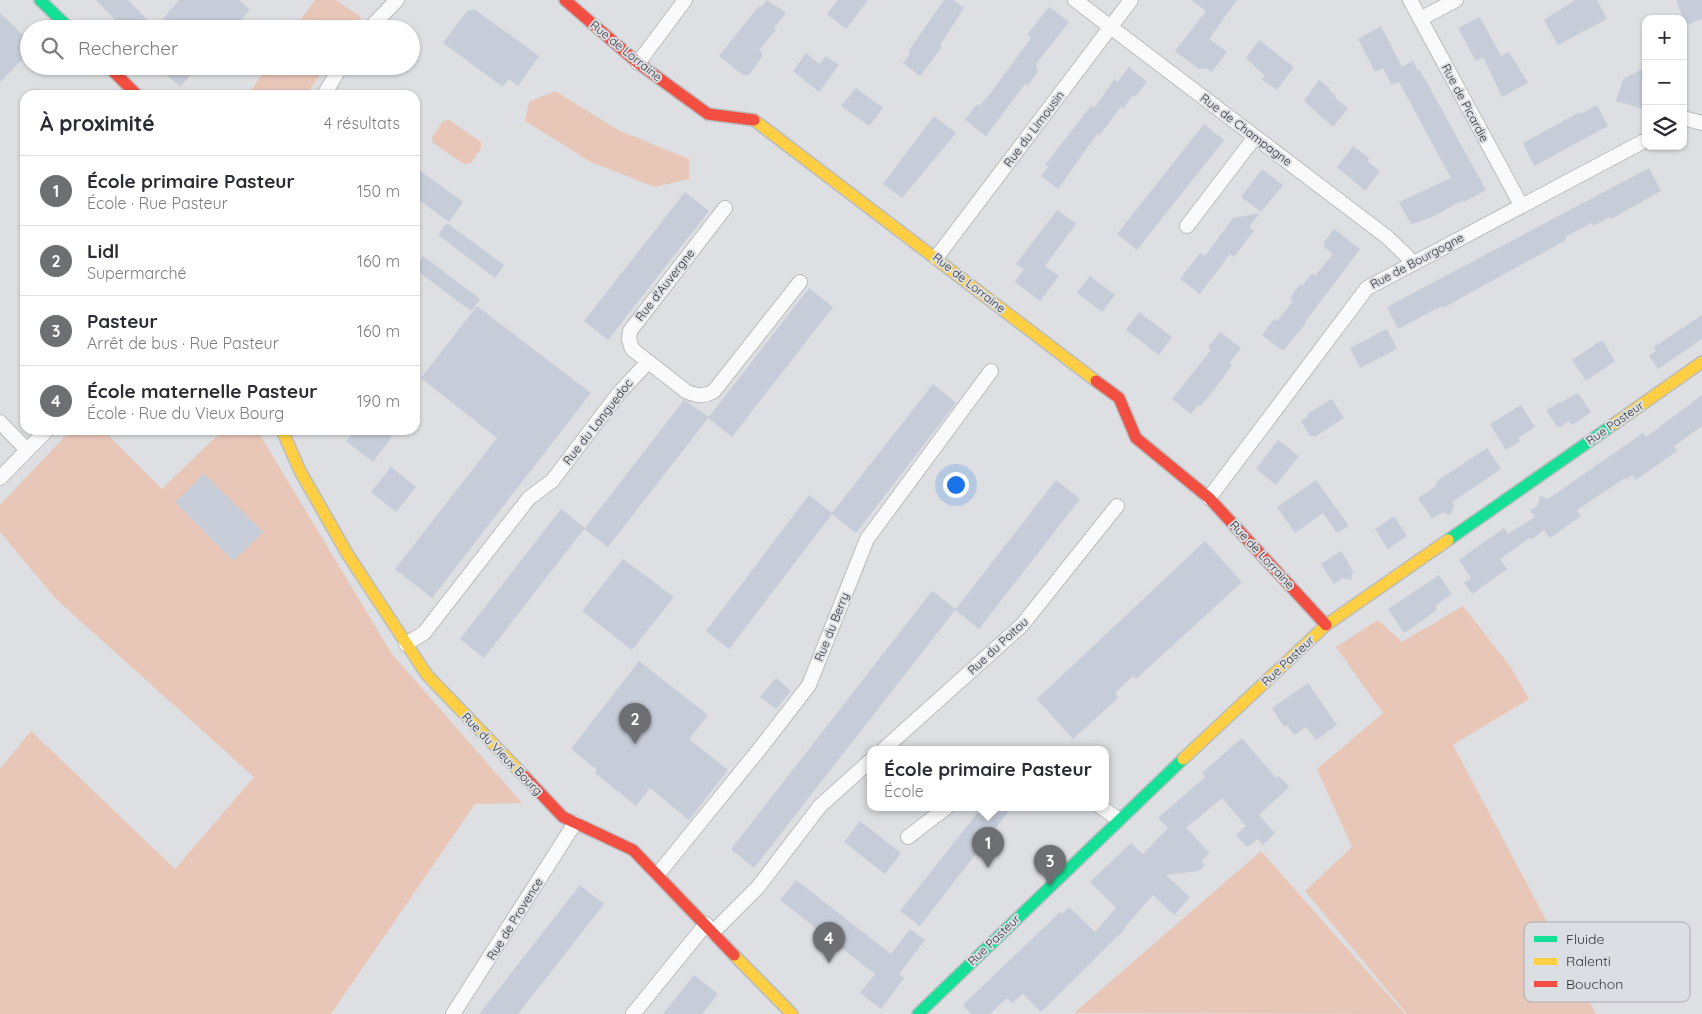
<!DOCTYPE html>
<html lang="fr">
<head>
<meta charset="utf-8">
<style>
  body { margin:0; font-family:Quicksand,sans-serif; background:#f7f7f7; color:#2b2b33 }
  .controls { position:absolute; right:15px; top:15px; display:grid; overflow:hidden; border-radius:10px; box-shadow:0 1px 4px #0004 }
  .controls button { width:45px; height:45px; display:grid; place-items:center; padding:0; border:0; border-bottom:1px solid #e1e1e2; background:#fff; color:#2b2b33; font:25px sans-serif }
  .you { position:absolute; left:955px; top:484px; width:18px; height:18px; margin:-12px; border:4px solid #fff; border-radius:50%; background:#1a73e8; box-shadow:0 0 0 8px #1a73e833 }
  .badge { display:grid; place-items:center; width:32px; height:32px; border-radius:50%; background:#6e6f72; color:#fff; font-size:16px; font-weight:700 }
  .pin { position:absolute; translate:-50% -41px; filter:drop-shadow(0 1px 2px #0008) }
  .pin::after { content:''; position:absolute; top:26px; width:18px; height:15px; background:inherit; clip-path:polygon(0 0,100% 0,50% 100%) }
  .popup { position:absolute; left:867px; top:746px; width:242px; height:65px; box-sizing:border-box; display:grid; place-content:center; border-radius:10px; background:#fff; filter:drop-shadow(0 1px 4px #0005); font-size:16px; white-space:nowrap; color:#7c7c81 }
  .popup b { font-size:19px; color:#2b2b33 }
  .popup::after { content:''; position:absolute; left:50%; top:100%; margin-left:-10px; border:10px solid transparent; border-top-color:#fff }
  .list { margin:0; padding:0; list-style:none }
  h2 { display:flex; justify-content:space-between; align-items:center; height:65px; margin:0; padding:0 20px; font-size:21px }
  h2 small { font-size:16px; font-weight:400; color:#7c7c81 }
  .list li { display:grid; grid-template-columns:32px 1fr auto; gap:15px; align-items:center; box-sizing:border-box; height:70px; padding:0 20px; border-top:1px solid #e1e1e2 }
  .list b { display:block; font-size:19px; white-space:nowrap }
  .list p { margin:0; font-size:16px; white-space:nowrap; color:#7c7c81 }
  .list em { font-size:16px; font-style:normal; color:#7c7c81 }
  .icon { flex:none; width:28px; height:28px; fill:none; stroke:currentColor; stroke-width:2; stroke-linecap:round; stroke-linejoin:round }
  .map { position:relative; flex:none; width:1702px; height:1014px; overflow:hidden }
  .search { position:absolute; background:#fff; box-shadow:0 1px 4px #0004; left:20px; top:20px; width:400px; height:55px; display:flex; align-items:center; gap:12px; box-sizing:border-box; padding:0 18px; border-radius:28px; color:#7c7c81; font-size:19px }
  .panel { position:absolute; background:#fff; box-shadow:0 1px 4px #0004; left:20px; top:90px; width:400px; height:345px; border-radius:15px }
  .map>svg:first-child { display:block }
  .green { fill:#e8c7b8 }
  .building { fill:#c6ccd8 }
  .lines { fill:none; stroke-linecap:round; stroke-linejoin:round }
  .street-casing { stroke:#babcbe; stroke-width:16 }
  .fast-casing { stroke:#babcbe; stroke-width:14 }
  .slow-casing { stroke:#babcbe; stroke-width:14 }
  .jam-casing { stroke:#babcbe; stroke-width:14 }
  .street { stroke:#fafafb; stroke-width:14 }
  .fast { stroke:#16e098; stroke-width:11 }
  .slow { stroke:#ffcf43; stroke-width:11 }
  .jam { stroke:#f24e42; stroke-width:11 }
  .labels { text-anchor:middle; stroke-width:4; stroke-linejoin:round; paint-order:stroke }
  .street-label { font-size:12px; fill:#323335; stroke:#dbdfe4 }
  .key { fill:#dbdfe4; stroke:#a8abb0; stroke-width:1 }
  .key-label { font-size:14px; fill:#323335 }
</style>
</head>
<body>
<div class="map">
<svg width="1702" height="1014" viewBox="0 0 1702 1014">
  <rect width="100%" height="100%" fill="#dddfe2"/>
  <path class="green" d="M315,0H336L361,17L353,29H294Z
    M268,66H326L306,95H248Z
    M555,91L618,130L689,159V179L655,187L591,162L525,121L529,102Z
    M449,120L481,142V148L471,163L464,164L433,143L432,137L443,121Z
    M71,430H103L162,489L223,430H257L392,654L522,803L475,804L331,1014H0V769L31,731L175,869L254,777L56,599L0,532V505Z
    M1463,606L1510,666L1529,699L1453,745L1596,1014H1407L1305,891L1352,847L1317,769L1383,713L1336,647L1378,620L1402,642Z
    M1261,851L1405,1014L1074,1013Z"/>
  <path class="building" d="M96,0H128L155,28L179,0H239L250,10L233,29H124Z
    M767,0L786,13L774,28L776,30L759,50L762,52V57L749,75H743L719,56L759,6L761,7Z
    M838,0H868L846,29L827,14Z
    M944,0H953L964,8L940,45L942,47L920,76L903,63L910,54L908,52Z
    M1191,0H1237L1209,39L1227,52L1212,72L1206,68L1199,69L1175,51L1206,11Z
    M1575,0H1597L1607,19L1558,45L1544,20Z
    M1676,0H1702V19L1684,26L1683,19Z
    M1049,7L1069,22L1036,64L1038,72L1027,86L1025,84L986,136L965,120L977,104L979,106L990,94L1031,38L1027,35Z
    M474,9L539,56L518,86L509,79L503,87L443,43L467,11Z
    M0,13L29,41V53L0,82Z
    M1480,17L1501,56L1509,52L1528,83L1502,97L1483,57L1476,61L1458,28Z
    M1381,26L1402,67L1413,61L1418,71L1420,70L1486,190L1464,202L1463,200L1430,218L1411,224L1399,202L1451,178L1399,82L1392,85L1383,68L1375,72L1358,39Z
    M1259,40L1294,67L1277,90L1262,80L1265,76L1246,58Z
    M806,53L818,63H821L826,56L839,65L819,92L793,71Z
    M157,66H199L180,87Z
    M1129,67L1147,82L1135,97L1133,95L1123,109L1121,107L1099,136L1097,134L1058,189L1041,176L1048,167L1045,165L1091,106L1094,108L1114,80L1117,82Z
    M1646,67V110L1616,101L1623,79Z
    M1319,80L1330,88L1329,90L1336,96L1335,98L1348,108L1333,127L1304,101Z
    M856,88L883,108L869,126L841,106Z
    M1597,105L1608,126L1534,166L1523,143L1580,112L1581,114Z
    M934,116L956,133L902,198L883,184Z
    M1204,124L1224,140L1137,250L1117,234Z
    M1353,146L1369,158L1367,161L1380,171L1365,191L1337,167Z
    M415,167L463,202L449,222L415,197Z
    M1649,168L1661,191L1611,219L1610,217L1593,226L1591,223L1565,237L1566,240L1443,308L1442,306L1398,329L1387,307Z
    M1262,169L1283,185L1261,212L1241,197Z
    M685,192L709,211L608,340L584,321Z
    M1057,210L1076,224L1045,266L1059,276L1040,301L1015,282L1024,269L1016,264Z
    M1260,213L1249,227L1254,231L1234,257L1230,254L1200,294L1180,279L1200,253L1205,256L1233,218Z
    M447,223L504,265L495,278L438,235Z
    M1334,229L1360,249L1305,322L1306,323L1283,351L1262,335L1274,319L1277,321L1293,301L1290,298L1300,284L1302,286L1312,273L1315,276L1333,254L1325,248L1324,242Z
    M423,256L480,299L471,311L415,269Z
    M1090,276L1115,295L1102,312L1077,293Z
    M809,288L833,307L732,437L708,418Z
    M477,306L591,393L432,598L395,569L497,438L421,378Z
    M1139,312L1172,337L1159,355L1126,330Z
    M1702,315V339L1658,369L1649,356L1656,351L1654,347Z
    M1387,329L1397,349L1360,368L1350,348Z
    M1220,332L1241,348L1229,363L1232,365L1220,382L1200,407L1198,405L1191,414L1172,399L1211,350L1208,347Z
    M1602,340L1615,361L1586,381L1572,360Z
    M933,384L956,403L856,533L832,514L729,649L706,631L809,495L832,513Z
    M1578,393L1591,412L1572,425L1569,421L1558,428L1546,410Z
    M1702,395V426L1674,446L1677,451L1636,480L1632,475L1626,480L1625,478L1577,510L1581,516L1550,538L1544,530L1531,540L1529,538L1500,559L1507,569L1472,594L1464,583L1471,578L1459,560L1504,528L1508,534L1535,517L1530,511L1538,505L1540,496L1548,499L1643,433L1646,437Z
    M1332,399L1344,418L1316,436H1310L1301,421L1308,416L1307,414Z
    M684,400L709,417L608,547L584,529L484,658L460,639L561,509L585,528Z
    M1521,405L1535,427L1518,438L1520,441L1506,450L1490,424Z
    M355,430H383L392,437L373,462L346,441Z
    M1278,440L1299,456L1276,485L1256,469Z
    M1487,448L1501,469L1452,502L1454,506L1450,515L1443,512L1432,519L1418,498L1436,486L1437,481Z
    M391,467L416,487L396,512L371,492Z
    M204,474L263,532L233,561L175,502Z
    M1056,480L1080,499L979,629L955,610Z
    M1316,480L1349,526L1337,533L1323,513L1295,533L1277,507Z
    M1394,516L1407,536L1388,549L1375,529Z
    M1205,541L1242,582L1136,679L1133,676L1115,693L1118,698L1073,739L1037,699Z
    M1341,551L1353,571L1351,580L1343,578L1334,584L1321,564Z
    M623,559L674,597L632,650L582,611Z
    M1439,575L1452,594L1435,606L1437,609L1426,618L1404,633L1388,609Z
    M932,591L956,609L754,868L731,849Z
    M639,661L708,715L689,739L728,770L689,820L650,788L636,806L595,773L597,770L571,749Z
    M776,678L791,691L776,709L760,697Z
    M1308,683L1337,725L1316,740L1306,727L1294,735L1287,725L1284,727L1272,708Z
    M1242,738L1276,778L1279,776L1289,787L1259,815L1275,833L1263,845L1258,839L1247,847L1236,835L1246,826L1222,798L1186,828L1210,853L1201,861L1205,865L1199,871L1166,875L1190,897L1174,915L1153,895L1125,927L1126,928L1041,1012L1023,994L1012,1003L1007,998L990,1014H971L963,1005L1060,912L1062,914L1069,907L1095,932L1116,908L1090,882L1131,843L1143,854L1168,828L1158,818L1205,777L1202,773Z
    M982,807H1012L920,926L900,911Z
    M860,821L901,853L885,874L844,842Z
    M796,880L891,954L910,929L925,940L899,974L904,978L881,1009L860,993L875,974L780,900Z
    M580,885L604,904L518,1014H479Z
    M694,975L718,994L702,1014H663Z"/>
  <g class="lines">
    <g class="street-casing">
      <path id="street" d="M1075,0L1387,237L1414,263
        M1410,0L1521,205
        M1420,19L1456,0
        M369,29L397,0
        M638,63L685,0
        M324,95L341,66
        M1683,120L1687,119L1702,123
        M725,208L630,331L629,339L632,349L687,392C698,396 704,397 714,391L800,282
        M1187,226L1255,137
        M936,258L1131,0
        M0,422L27,450
        M0,478L47,430
        M1209,498L1367,288L1646,140
        M406,644L424,633L529,498L552,481L619,393L647,363
        M884,749L1022,625L1117,506
        M1101,807L1118,819
        M908,837L947,807
        M658,874L762,746L809,685L867,539L991,371
        M713,932L758,887L820,806L870,761
        M453,1014L575,823
        M633,1014L706,924"/>
    </g>
    <g class="fast-casing">
      <path id="fast" d="M40,0L70,29
        M1448,540L1614,424
        M918,1014L1183,759"/>
    </g>
    <g class="slow-casing">
      <path id="slow" d="M754,120L1096,381
        M1614,424L1702,362
        M282,430L300,471L348,555L427,675L524,776
        M1183,759L1326,625L1448,540
        M734,955L792,1014"/>
    </g>
    <g class="jam-casing">
      <path id="jam" d="M565,0L638,63L708,114L754,120
        M108,66L137,95
        M1096,381L1119,398L1136,438L1209,498L1326,625
        M524,776L563,817L633,850L734,955"/>
    </g>
    <use href="#street" class="street"/>
    <use href="#fast" class="fast"/>
    <use href="#slow" class="slow"/>
    <use href="#jam" class="jam"/>
  </g>
  <g class="labels">
    <g class="street-label">
      <text transform="translate(626 51) rotate(39)" y="4">Rue de Lorraine</text>
      <text transform="translate(1465 103) rotate(62)" y="4">Rue de Picardie</text>
      <text transform="translate(1034 129) rotate(-53)" y="4">Rue du Limousin</text>
      <text transform="translate(1246 130) rotate(37)" y="4">Rue de Champagne</text>
      <text transform="translate(1417 261) rotate(-28)" y="4">Rue de Bourgogne</text>
      <text transform="translate(969 283) rotate(38)" y="4">Rue de Lorraine</text>
      <text transform="translate(665 285) rotate(-52)" y="4">Rue d'Auvergne</text>
      <text transform="translate(598 422) rotate(-52)" y="4">Rue du Languedoc</text>
      <text transform="translate(1615 423) rotate(-35)" y="4">Rue Pasteur</text>
      <text transform="translate(1262 555) rotate(47)" y="4">Rue de Lorraine</text>
      <text transform="translate(832 627) rotate(-68)" y="4">Rue du Berry</text>
      <text transform="translate(998 646) rotate(-43)" y="4">Rue du Poitou</text>
      <text transform="translate(1288 661) rotate(-43)" y="4">Rue Pasteur</text>
      <text transform="translate(502 754) rotate(46)" y="4">Rue du Vieux Bourg</text>
      <text transform="translate(515 919) rotate(-58)" y="4">Rue de Provence</text>
      <text transform="translate(994 940) rotate(-44)" y="4">Rue Pasteur</text>
    </g>
  </g>
  <rect x="1524" y="922" width="166" height="80" rx="8" class="key"/>
  <rect x="1534" y="936" width="23" height="6" fill="#16e098"/>
  <rect x="1534" y="958" width="23" height="7" fill="#ffcf43"/>
  <rect x="1534" y="981" width="23" height="6" fill="#f24e42"/>
  <g class="key-label">
    <text x="1566" y="944">Fluide</text>
    <text x="1566" y="966">Ralenti</text>
    <text x="1566" y="989">Bouchon</text>
  </g>
</svg>
<div class="controls">
<button>+</button>
<button>−</button>
<button><svg class="icon" aria-label="layers" viewBox="0 0 24 24"><path d="M12 4l9 5-9 5-9-5zM3 14l9 5 9-5"/></svg></button>
</div>
<div class="you"></div>
<div class="pin badge" style="left:988px;top:868px">1</div>
<div class="popup"><b>École primaire Pasteur</b>École</div>
<div class="pin badge" style="left:635px;top:744px">2</div>
<div class="pin badge" style="left:1050px;top:886px">3</div>
<div class="pin badge" style="left:829px;top:963px">4</div>
<div class="search"><svg class="icon" aria-label="search" viewBox="0 0 24 24"><circle cx="10" cy="10" r="6"/><path d="M15 15l6 6"/></svg>Rechercher</div>
<section class="panel">
<h2>À proximité<small>4 résultats</small></h2>
<ul class="list">
<li><span class="badge">1</span><div><b>École primaire Pasteur</b><p>École · Rue Pasteur</p></div><em>150 m</em></li>
<li><span class="badge">2</span><div><b>Lidl</b><p>Supermarché</p></div><em>160 m</em></li>
<li><span class="badge">3</span><div><b>Pasteur</b><p>Arrêt de bus · Rue Pasteur</p></div><em>160 m</em></li>
<li><span class="badge">4</span><div><b>École maternelle Pasteur</b><p>École · Rue du Vieux Bourg</p></div><em>190 m</em></li>
</ul>
</section>
</div>
</body>
</html>
